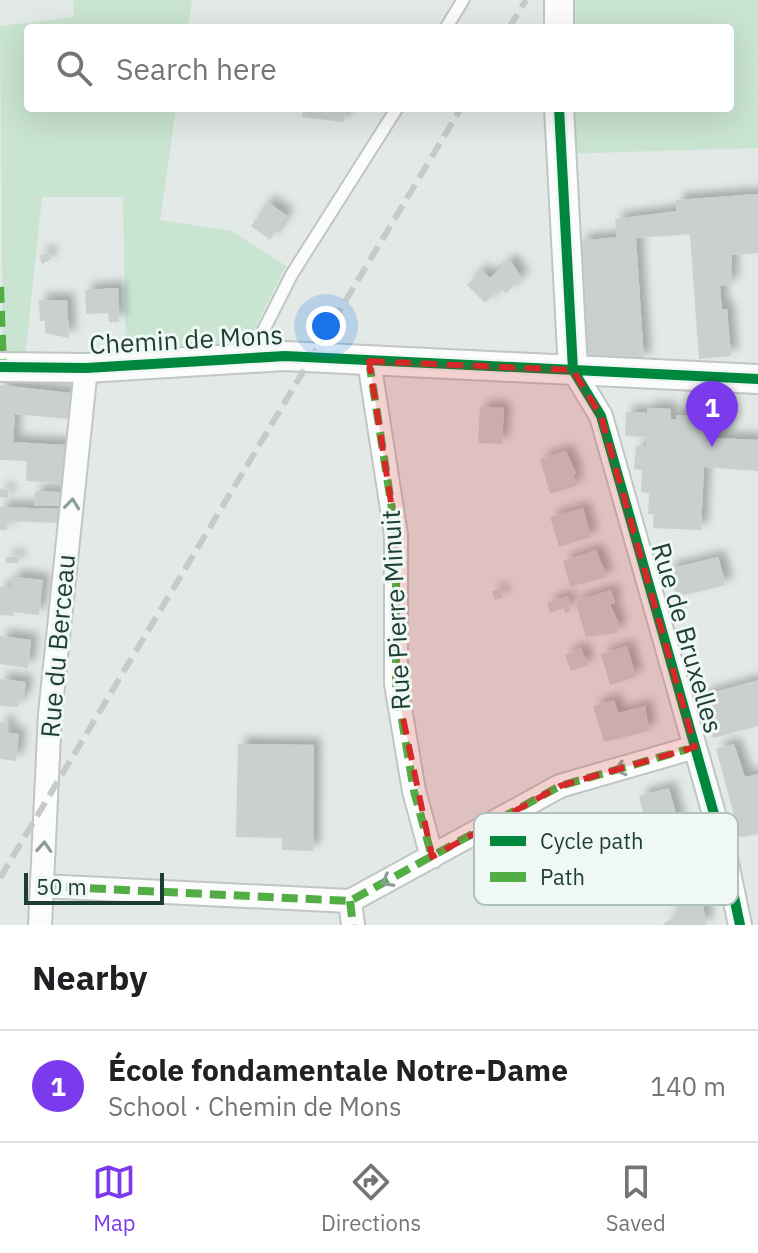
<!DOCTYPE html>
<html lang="en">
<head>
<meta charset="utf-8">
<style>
  body { margin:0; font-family:"IBM Plex Sans",sans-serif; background:#f2f2f2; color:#202124 }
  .scale { position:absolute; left:24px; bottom:20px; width:140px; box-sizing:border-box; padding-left:8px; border:4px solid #1e3e34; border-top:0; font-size:22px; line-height:28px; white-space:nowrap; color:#1e3e34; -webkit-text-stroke:6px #eff8f4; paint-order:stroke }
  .you { position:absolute; left:326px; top:326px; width:28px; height:28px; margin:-20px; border:6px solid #fff; border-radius:50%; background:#1a73e8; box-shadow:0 0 0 12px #1a73e833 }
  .badge { display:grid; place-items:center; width:52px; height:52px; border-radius:50%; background:#7c3aed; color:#fff; font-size:26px; font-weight:700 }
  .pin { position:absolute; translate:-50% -66px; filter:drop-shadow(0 2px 4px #0008) }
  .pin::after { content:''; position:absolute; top:42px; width:28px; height:24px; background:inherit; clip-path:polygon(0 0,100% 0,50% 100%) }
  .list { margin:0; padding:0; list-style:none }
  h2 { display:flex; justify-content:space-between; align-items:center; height:104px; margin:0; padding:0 32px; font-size:34px }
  h2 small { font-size:26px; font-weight:400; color:#757577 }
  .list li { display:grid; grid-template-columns:52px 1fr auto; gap:24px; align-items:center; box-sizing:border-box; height:112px; padding:0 32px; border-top:2px solid #e0e0e0 }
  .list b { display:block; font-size:30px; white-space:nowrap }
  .list p { margin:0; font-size:26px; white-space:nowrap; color:#757577 }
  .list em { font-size:26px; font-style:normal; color:#757577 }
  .icon { flex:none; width:44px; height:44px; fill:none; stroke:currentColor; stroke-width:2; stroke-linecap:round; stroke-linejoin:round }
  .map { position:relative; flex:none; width:758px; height:925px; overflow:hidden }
  .search { position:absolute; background:#fff; box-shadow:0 8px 32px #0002; left:24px; right:24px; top:24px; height:88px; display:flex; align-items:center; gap:20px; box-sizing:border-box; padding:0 28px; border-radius:8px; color:#757577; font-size:30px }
  .sheet { height:216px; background:#fff }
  nav { display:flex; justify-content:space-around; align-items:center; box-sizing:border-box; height:112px; border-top:2px solid #e0e0e0; background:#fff; font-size:22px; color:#757577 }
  nav a { display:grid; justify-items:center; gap:4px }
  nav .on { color:#7c3aed }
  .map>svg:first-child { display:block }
  .green { fill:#c9e4d1 }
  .building { fill:#c9d0cd; filter:url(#shadow) }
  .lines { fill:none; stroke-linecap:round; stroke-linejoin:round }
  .service-casing { stroke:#bfc6c3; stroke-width:15 }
  .minor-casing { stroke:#bfc6c3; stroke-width:26 }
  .tertiary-casing { stroke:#bfc6c3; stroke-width:32 }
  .service { stroke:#fbfcfb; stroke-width:11 }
  .minor { stroke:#fbfcfb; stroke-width:22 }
  .tertiary { stroke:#fbfcfb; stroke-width:28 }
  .rail { stroke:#c6cac9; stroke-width:6; stroke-dasharray:16 8; stroke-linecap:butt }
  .quiet { stroke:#52ad45; stroke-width:8; stroke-dasharray:16 8; stroke-linecap:butt }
  .cycleway-casing { stroke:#eff8f4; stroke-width:15 }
  .cycleway { stroke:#00873e; stroke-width:10 }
  .oneway { stroke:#8c9d98 }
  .marked { fill:#d62828; fill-opacity:0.2; stroke:#d62828; stroke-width:6; stroke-dasharray:16 10; stroke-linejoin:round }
  .labels { text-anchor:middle; stroke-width:6; stroke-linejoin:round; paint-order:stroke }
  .street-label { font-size:26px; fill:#1e3e34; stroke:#eff8f4 }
  .key { fill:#eff8f4; stroke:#b0c0ba; stroke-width:2 }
  .key-label { font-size:22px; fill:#1e3e34 }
</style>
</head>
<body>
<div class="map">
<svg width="758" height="925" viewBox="0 0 758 925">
  <defs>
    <filter id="shadow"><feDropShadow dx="7" dy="-7" stdDeviation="4" flood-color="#0004"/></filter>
  </defs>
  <rect width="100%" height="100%" fill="#e2e9e6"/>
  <path class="green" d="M73,0H192L188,28H28V108H176L160,220L232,231L286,266L247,344L126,350L123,197H42L24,368L3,367L0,26L74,17Z
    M559,0H758V148L560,154L559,108H730V28H559Z"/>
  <path class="building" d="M303,108H345L343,122L302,117Z
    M758,194V253L732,255L731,285L720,286L722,309H727L731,356L699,359L690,234L636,238L644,360H588L580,241L617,237L615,219L677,211L676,200Z
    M268,202L287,216L270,240L251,226Z
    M48,252L51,259L42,264L39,256Z
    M510,260L522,278L506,293L501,288L485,303L467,285L482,270L490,278Z
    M118,288L119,322H109L108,313L86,314L85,290Z
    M39,300H67L69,338L45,333V321H40Z
    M0,385L71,393L68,419L15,414L13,442L65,445L62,483L26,481L27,461L0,460Z
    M480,407L504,408L502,444L478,443Z
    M648,408L671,409V419L676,420L677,415H700V421H716L715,438L758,440V471L704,467L701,530L653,528L654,514H648L649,493L641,492L642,470L634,469L636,446L646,447V437L625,436L626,412L647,413Z
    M566,451L576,474L573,475L577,486L550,494L540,459Z
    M0,489L8,490V498L0,497Z
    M35,491L60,492L59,506H34Z
    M0,507L59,509L57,523L8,521L7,530H0Z
    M583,508L591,537L559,547L550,517Z
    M596,550L607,577L570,587L563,561Z
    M6,557H19V563H6Z
    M718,557L726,585L676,597L673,586L668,588L664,576L670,574L668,569Z
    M16,577L43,580L39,615L13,612L14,616L0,615V587H11L12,578Z
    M500,589L503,598L495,600L492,591Z
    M611,590L615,603L610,604L619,624L617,633L586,637L575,601Z
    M568,596L570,611L565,613L564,608L550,613L547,603Z
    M0,636L31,640L28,668L0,664Z
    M627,646L636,677L610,685L601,654Z
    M581,648L588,665L571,671L565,655Z
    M0,679L26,682L23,700L19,699L18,707L0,706Z
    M758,680V726L713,738L701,696Z
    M614,700L618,713L645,706L649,731L604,742L593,706Z
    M0,722L8,723V733L19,734L16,761L0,759Z
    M238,744L314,745L313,851L282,850V838L236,837Z
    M734,744L745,777L758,774V834L740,837L716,749Z
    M669,788L691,870L697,878L707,925H662L678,914L672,895L662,899L657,880L651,882L648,874L663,866L661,857L649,860L646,850L651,848L649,838L653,837L651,828L647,829L639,796Z"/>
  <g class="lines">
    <g class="service-casing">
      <path id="service" d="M446,28L463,0
        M251,355L292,274L397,108"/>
    </g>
    <g class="minor-casing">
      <path id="minor" d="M369,361L396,535V684L414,791L432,857
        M573,370L601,416L724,849L740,925
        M42,886L350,901L560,786L695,747
        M350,901L353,925
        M40,925L50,714L86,368"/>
    </g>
    <g class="tertiary-casing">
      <path id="tertiary" d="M559,0V28
        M559,108L573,370
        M0,367L86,368L285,356L758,379"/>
    </g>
    <use href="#service" class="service"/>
    <use href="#minor" class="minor"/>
    <use href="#tertiary" class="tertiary"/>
    <path class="rail" d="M509,28L526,0
      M0,878L461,108"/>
    <path class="quiet" d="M0,287L3,367
      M369,361L396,535V684L414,791L432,857
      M42,886L350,901L560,786L695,747
      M350,901L353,925"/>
    <g class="cycleway-casing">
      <path id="cycleway" d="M559,108L573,370L601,416L724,849L740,925
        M0,367L86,368L285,356L758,379"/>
    </g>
    <use href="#cycleway" class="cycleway"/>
  </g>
  <defs><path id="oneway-chevron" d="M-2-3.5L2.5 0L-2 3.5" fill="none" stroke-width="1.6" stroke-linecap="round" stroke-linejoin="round" transform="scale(2)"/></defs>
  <g class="oneway">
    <use href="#oneway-chevron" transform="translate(72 504) rotate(-84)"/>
    <use href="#oneway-chevron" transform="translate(620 769) rotate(164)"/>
    <use href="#oneway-chevron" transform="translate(44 847) rotate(-87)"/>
    <use href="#oneway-chevron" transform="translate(387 881) rotate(152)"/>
  </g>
  <path class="marked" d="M369,361L573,370L601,416L695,747L560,786L432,857L396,684V535Z"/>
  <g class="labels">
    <g class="street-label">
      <text transform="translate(186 340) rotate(-3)" y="9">Chemin de Mons</text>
      <text transform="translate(396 610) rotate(-93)" y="9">Rue Pierre Minuit</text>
      <text transform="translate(687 638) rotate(74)" y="9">Rue de Bruxelles</text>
      <text transform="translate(58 646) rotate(-85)" y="9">Rue du Berceau</text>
    </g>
  </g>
  <rect x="474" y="813" width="264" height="92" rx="12" class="key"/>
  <rect x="490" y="836" width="36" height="10" fill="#00873e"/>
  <rect x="490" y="872" width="36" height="10" fill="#52ad45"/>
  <g class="key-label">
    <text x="540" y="849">Cycle path</text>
    <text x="540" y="885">Path</text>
  </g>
</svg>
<div class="scale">50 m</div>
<div class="you"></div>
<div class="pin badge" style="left:712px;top:447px">1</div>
<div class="search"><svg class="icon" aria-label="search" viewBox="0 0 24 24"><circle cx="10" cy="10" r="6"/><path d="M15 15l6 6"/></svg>Search here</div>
</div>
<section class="sheet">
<h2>Nearby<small></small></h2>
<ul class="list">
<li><span class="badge">1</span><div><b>École fondamentale Notre-Dame</b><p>School · Chemin de Mons</p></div><em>140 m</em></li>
</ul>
</section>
<nav>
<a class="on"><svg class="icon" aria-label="map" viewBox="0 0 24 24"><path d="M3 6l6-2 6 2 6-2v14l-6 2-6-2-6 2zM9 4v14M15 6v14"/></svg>Map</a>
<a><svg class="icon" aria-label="directions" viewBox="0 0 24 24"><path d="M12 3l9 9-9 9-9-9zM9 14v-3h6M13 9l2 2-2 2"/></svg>Directions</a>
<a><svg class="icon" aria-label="saved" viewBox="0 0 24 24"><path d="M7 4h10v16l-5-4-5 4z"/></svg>Saved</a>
</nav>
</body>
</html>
